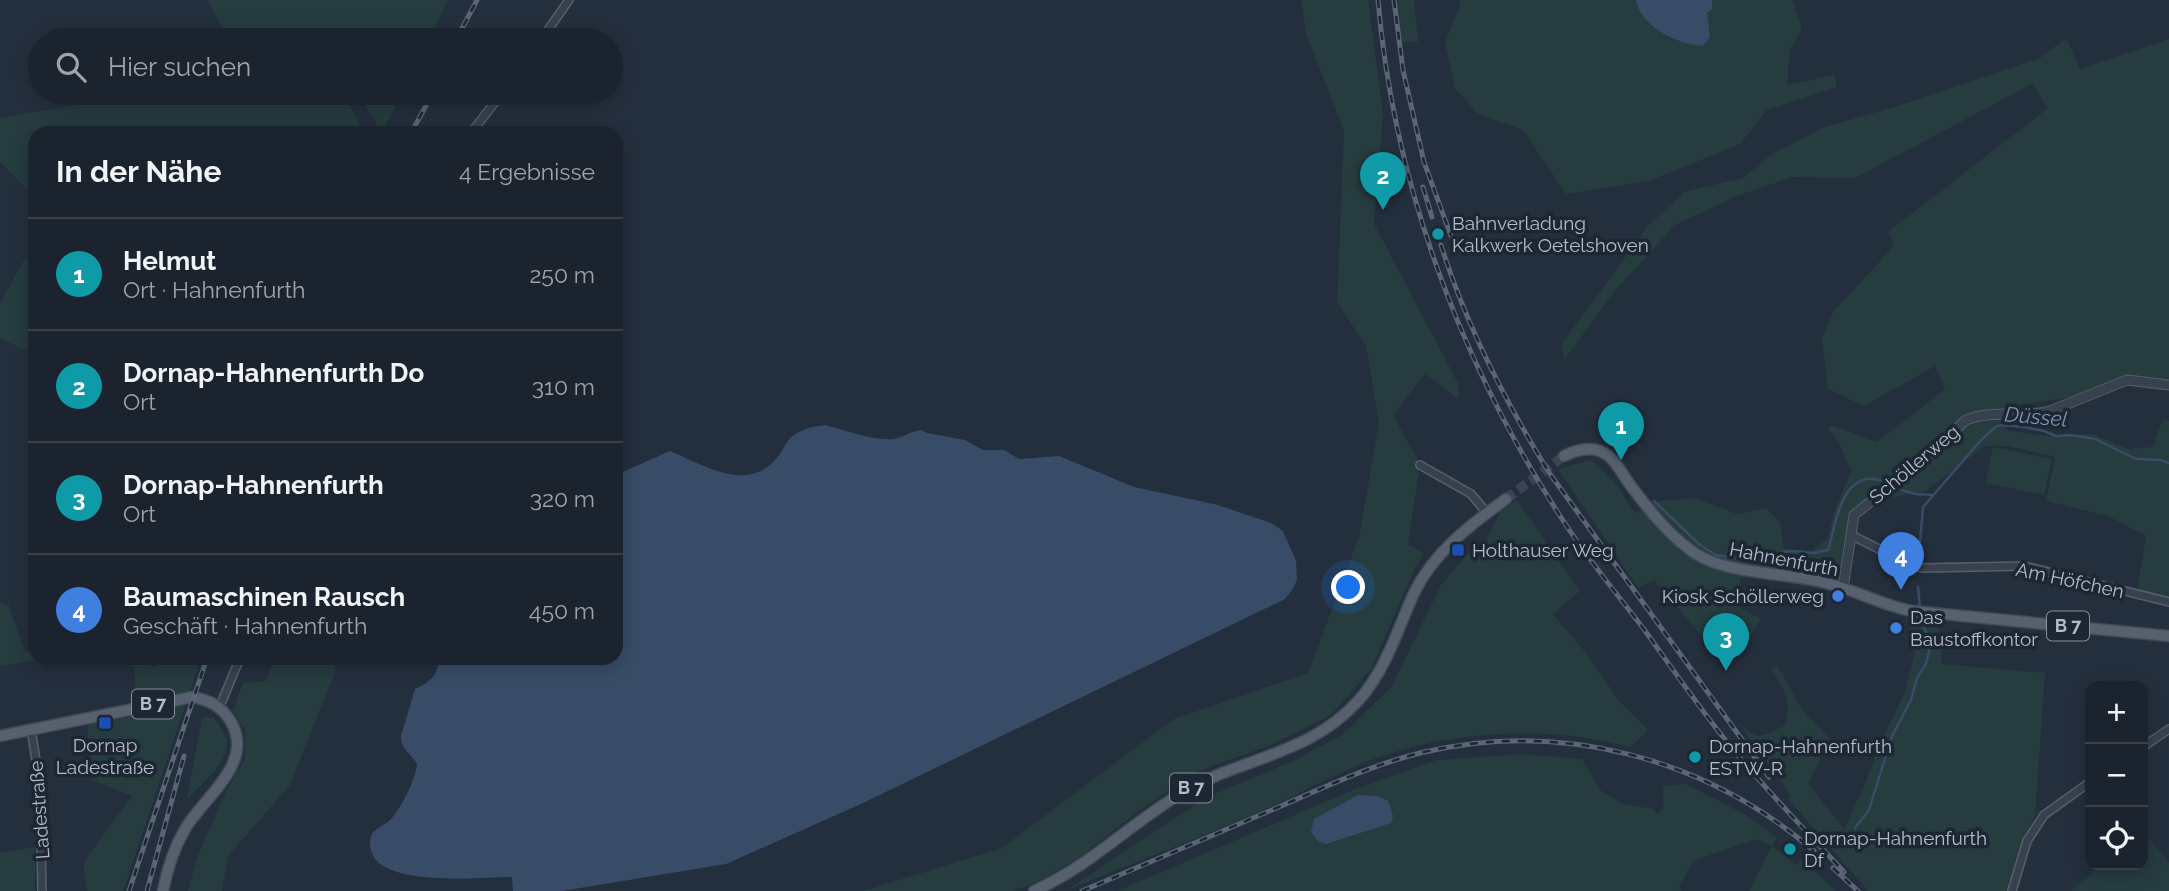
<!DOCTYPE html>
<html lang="de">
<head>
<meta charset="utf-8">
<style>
  body { margin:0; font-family:Raleway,sans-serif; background:#282f3a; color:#f1f3f6 }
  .controls { position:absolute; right:21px; bottom:21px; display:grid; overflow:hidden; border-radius:14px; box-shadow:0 4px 18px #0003 }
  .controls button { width:63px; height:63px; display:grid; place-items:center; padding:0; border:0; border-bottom:2px solid #39404a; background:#1b232e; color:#f1f3f6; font:35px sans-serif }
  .you { position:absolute; left:1349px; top:588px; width:24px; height:24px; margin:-18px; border:5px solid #fff; border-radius:50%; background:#1a73e8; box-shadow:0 0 0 10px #1a73e833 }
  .badge { display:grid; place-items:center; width:46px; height:46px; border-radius:50%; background:#8ab4f8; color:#fff; font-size:23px; font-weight:700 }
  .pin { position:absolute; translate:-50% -58px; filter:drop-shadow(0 2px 4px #0008) }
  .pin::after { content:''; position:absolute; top:37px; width:24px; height:21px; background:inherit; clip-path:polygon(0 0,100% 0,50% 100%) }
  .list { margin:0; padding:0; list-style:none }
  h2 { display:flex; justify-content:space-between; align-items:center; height:91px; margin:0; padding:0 28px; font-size:30px }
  h2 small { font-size:23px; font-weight:400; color:#a0a4aa }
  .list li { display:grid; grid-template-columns:46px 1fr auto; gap:21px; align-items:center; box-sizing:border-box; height:112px; padding:0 28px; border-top:2px solid #39404a }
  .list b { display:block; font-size:26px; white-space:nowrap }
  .list p { margin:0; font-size:23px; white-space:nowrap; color:#a0a4aa }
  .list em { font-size:23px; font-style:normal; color:#a0a4aa }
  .icon { flex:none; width:38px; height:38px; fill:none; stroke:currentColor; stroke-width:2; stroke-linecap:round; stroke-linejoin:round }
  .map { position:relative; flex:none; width:2169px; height:891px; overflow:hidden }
  .search { position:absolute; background:#1b232e; box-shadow:0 4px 18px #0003; left:28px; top:28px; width:595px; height:77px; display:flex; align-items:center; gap:18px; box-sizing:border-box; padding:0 24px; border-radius:38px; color:#a0a4aa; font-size:26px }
  .panel { position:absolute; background:#1b232e; box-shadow:0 4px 18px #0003; left:28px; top:126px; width:595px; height:539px; border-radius:21px }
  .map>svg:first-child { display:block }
  .green { fill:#263c3f }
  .water { fill:#394c67 }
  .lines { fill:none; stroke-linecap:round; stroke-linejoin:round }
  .stream { stroke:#394c67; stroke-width:2.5 }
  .primary-tunnel { stroke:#3a4453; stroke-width:10; stroke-dasharray:10 5; stroke-linecap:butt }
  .minor-casing { stroke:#565f6c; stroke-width:10 }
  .tertiary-casing { stroke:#565f6c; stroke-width:11 }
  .primary-casing { stroke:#414a57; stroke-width:13 }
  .minor { stroke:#38414e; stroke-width:7 }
  .tertiary { stroke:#38414e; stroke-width:9 }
  .primary { stroke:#56606e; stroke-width:10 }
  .rail-casing { stroke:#5a6575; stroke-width:5 }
  .rail { stroke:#1d2633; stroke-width:2.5; stroke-dasharray:8; stroke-linecap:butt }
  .culture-dot { fill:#0f9aa8; stroke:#1d2633; stroke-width:2.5 }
  .transit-dot { fill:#1a4fb4; stroke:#1d2633; stroke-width:2.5 }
  .shop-dot { fill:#3f7fe0; stroke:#1d2633; stroke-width:2.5 }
  .labels { text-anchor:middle; stroke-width:7; stroke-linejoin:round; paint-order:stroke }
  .shield { fill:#1d2633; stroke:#878f9c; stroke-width:2 }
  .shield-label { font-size:18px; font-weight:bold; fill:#b4bcc9 }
  .poi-label { font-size:19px; fill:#b4bcc9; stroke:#1d2633; text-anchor:start }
  .street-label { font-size:19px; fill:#b4bcc9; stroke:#1d2633 }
  .water-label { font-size:21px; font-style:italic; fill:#7c92b1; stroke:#1d2633 }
</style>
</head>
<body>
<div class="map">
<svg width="2169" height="891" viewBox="0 0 2169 891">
  <rect width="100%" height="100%" fill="#242f3e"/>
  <path class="green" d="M207,0H448L429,40H230Z
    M1301,0H1368L1383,114L1374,224L1459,385L1458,399L1425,374L1393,415L1420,464L1408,544L1424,554L1414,570L1372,668L1331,715L1271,745L1196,772L1144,807L1081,856L1041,880L1013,891H863L1002,848L1174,719L1308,673L1359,537L1379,423L1366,346L1337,302L1344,132L1306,33Z
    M1396,0H1414L1418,42H1402Z
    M1459,0H1792L1802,28L1790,50L1787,85L1834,75L1837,87L1767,110L1740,144L1649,181L1566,194L1523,130L1478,114L1455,88L1445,43L1460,6Z
    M2066,38L2080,69L2169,39V383L2126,377L2075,397L2009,406L2006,430L2045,436L2092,434L2128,449L2153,447L2162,420L2169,421V599L2137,592L2146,536L2108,516L2046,501L2055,457L2007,446H1984L1926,491L1878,500L1851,523L1841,584L1788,572L1740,578V608L1761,619L1747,640L1724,622L1705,640L1654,580L1638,588L1558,469L1591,460L1614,481L1635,513L1659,501L1696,498L1737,514L1766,508L1780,522L1784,549L1812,551L1828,538L1835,510L1851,471L1839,443L1828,428L1833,426L1877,442L1945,389L1935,366L1864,406L1828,389L1822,339L1832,313L1894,246L1888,232L2048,108L2032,84L1855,178L1792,177L1737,196L1675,225L1614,292L1565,359L1561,345L1648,226L1684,192L1743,178L1772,154L1822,128L1904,104L2040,58Z
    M166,93H333C350,100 356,116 362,133H35V190L29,191L0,162V118L87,103Z
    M357,93H402L382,133L359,95Z
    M35,240V355L0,338V304Z
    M1993,447L2052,459L2044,495L1986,483Z
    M1517,500L1580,591L1553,614L1586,653L1619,701L1648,730L1631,747C1612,743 1592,738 1573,736C1503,729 1429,737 1364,763C1334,775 1306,790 1277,804C1209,835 1135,862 1065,891L1207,797L1293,761L1342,735L1392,686L1441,585L1469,552L1475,564L1500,512Z
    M0,603L9,606L25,652L35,651V658H55L0,666Z
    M1907,619L1939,621L1942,664L2045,673L2035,815L2023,843L2008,891H1868L1788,799L1791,796L1738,722C1759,742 1760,737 1784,726C1793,701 1784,690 1771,669L1776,666L1782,673L1801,708L1830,739L1808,783L1844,829L1865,784L1881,741L1905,692L1915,652Z
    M107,658H138L154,667L160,658H201L123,891H87L83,863L132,796L92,780L87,725L136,701L134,668Z
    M275,658H336L335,672L290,785L228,856L222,891H188L197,858L226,791L245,759V730L233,711L243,683L266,681Z
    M202,718H214C219,725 227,734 227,744C226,766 201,784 187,799Z
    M1523,754L1582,759L1600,790L1624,804L1653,809L1658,815L1664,805L1662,786L1686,784L1744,814L1777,838L1772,846L1796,865L1802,859L1836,891H1749L1772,846L1756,839L1693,861L1679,888L1682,891H1117L1353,790L1437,760Z
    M2143,830L2169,863V891H2071L2102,865H2143Z
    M35,847V891H0V853Z"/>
  <path class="water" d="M1636,0H1712V9L1707,13L1710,37L1703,46C1678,45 1640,26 1636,0Z
    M825,425C846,430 872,441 894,439C902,438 910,431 921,430L927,433L965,440L983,450H1004L1019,459L1059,456L1134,487L1218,505L1271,523L1283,531L1296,561L1297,580L1292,590L1285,599L863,803L726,864L562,891H513L512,877C481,877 379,888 371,850C369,845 370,839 372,834C375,829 384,825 389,821C400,811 416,779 417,764C411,753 401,750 401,736L415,689C428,684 441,673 438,658H616V475L670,451C702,464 745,493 775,460C780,455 783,448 787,442C796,430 811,427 825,425Z
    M1358,795L1377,796L1388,801L1393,816L1391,823L1326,844L1318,841L1311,832L1314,819Z"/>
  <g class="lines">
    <path class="stream" d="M1902,490L1915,494L1933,495
      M1654,501L1700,545L1716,555L1765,563L1783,552L1793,551L1814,553L1828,550C1835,528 1839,484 1867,479C1872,478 1878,480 1884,481
      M1920,542L1923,507L1982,439L1997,426L2003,425L2025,427L2044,431L2056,436L2071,435L2095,439L2136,459L2160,460L2169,463
      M1918,587L1920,608
      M1855,828L1869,810L1892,736L1911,700L1917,678L1926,664L1929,652L1928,639L1921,614"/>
    <path class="primary-tunnel" d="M1506,499L1564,456"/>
    <g class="minor-casing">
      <path id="minor" d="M541,40L569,0
        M471,133L502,93
        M1420,465L1471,494L1487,513
        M1851,535L1913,566L1923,568L2024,566L2169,602
        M220,706L240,658
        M31,729L40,785L42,891
        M2143,747L2169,729
        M2012,891L2027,841L2044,815L2090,782"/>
    </g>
    <g class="tertiary-casing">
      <path id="tertiary" d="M1843,588L1854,515L1915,466L1966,420C1993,409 2022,418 2050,411L2127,380L2169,385"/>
    </g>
    <g class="primary-casing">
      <path id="primary" d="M1564,456C1578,449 1595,445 1609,456C1617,463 1624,477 1631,486C1649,510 1668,534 1693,552C1725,575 1786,572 1826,583C1856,590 1881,605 1912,611L2169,636
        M0,736L192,697C209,700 222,706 231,722C255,763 204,797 185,829C174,848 167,870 163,891
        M1034,891C1093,864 1132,822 1185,791C1244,757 1309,755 1358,701C1386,670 1397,631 1414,593C1434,552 1470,525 1506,499"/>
    </g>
    <use href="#minor" class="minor"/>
    <use href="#tertiary" class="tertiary"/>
    <use href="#primary" class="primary"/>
    <g class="rail-casing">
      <path id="rail" d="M1378,0C1394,186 1462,366 1564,522C1588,559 1616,593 1643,628C1672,668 1700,709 1731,747C1766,790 1806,831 1844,872
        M1394,0L1403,70L1424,162L1451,236
        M456,40L477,0
        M411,133L433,93
        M1423,187L1432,217
        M1441,245C1466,325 1506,403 1550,474L1769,777
        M1833,868L1858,891
        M129,891L207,658
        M147,891L184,756
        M1082,891C1149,863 1215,834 1281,806C1327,786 1372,765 1420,753C1560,719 1706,758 1814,851"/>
    </g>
    <use href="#rail" class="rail"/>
  </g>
  <g class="culture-dot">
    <circle cx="1438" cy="234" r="7"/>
    <circle cx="1695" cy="757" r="7"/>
    <circle cx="1790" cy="849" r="7"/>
  </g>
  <g class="transit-dot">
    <rect x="1451" y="543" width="14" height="14" rx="3.5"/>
    <rect x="98" y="716" width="14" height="14" rx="3.5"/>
  </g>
  <g class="shop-dot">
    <circle cx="1838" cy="596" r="7"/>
    <circle cx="1896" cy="628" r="7"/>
  </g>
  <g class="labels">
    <g class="shield">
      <rect x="2047" y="611.5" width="42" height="29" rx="5"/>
      <rect x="132" y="689.5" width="42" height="29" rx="5"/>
      <rect x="1170" y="773.5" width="42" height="29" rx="5"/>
    </g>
    <g class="shield-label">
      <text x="2068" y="632">B 7</text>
      <text x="153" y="710">B 7</text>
      <text x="1191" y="794">B 7</text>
    </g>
    <g class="poi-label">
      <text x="1452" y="230">Bahnverladung<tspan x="1452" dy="22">Kalkwerk Oetelshoven</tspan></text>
      <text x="1472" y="557">Holthauser Weg</text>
      <text x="1824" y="603" text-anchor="end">Kiosk Schöllerweg</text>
      <text x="1910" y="624">Das<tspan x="1910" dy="22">Baustoffkontor</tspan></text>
      <text x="105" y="752" text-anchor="middle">Dornap<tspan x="105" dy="22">Ladestraße</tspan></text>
      <text x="1709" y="753">Dornap-Hahnenfurth<tspan x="1709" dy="22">ESTW-R</tspan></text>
      <text x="1804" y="845">Dornap-Hahnenfurth<tspan x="1804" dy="22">Df</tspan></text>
    </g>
    <g class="street-label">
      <text transform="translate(1914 464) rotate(-40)" y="7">Schöllerweg</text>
      <text transform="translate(1784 559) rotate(11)" y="7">Hahnenfurth</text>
      <text transform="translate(2070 580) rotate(12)" y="7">Am Höfchen</text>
      <text transform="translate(39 810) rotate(-94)" y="7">Ladestraße</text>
    </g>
    <g class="water-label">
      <text transform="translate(2036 417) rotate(5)" y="7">Düssel</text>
    </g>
  </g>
</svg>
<div class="controls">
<button>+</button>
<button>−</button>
<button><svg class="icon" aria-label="locate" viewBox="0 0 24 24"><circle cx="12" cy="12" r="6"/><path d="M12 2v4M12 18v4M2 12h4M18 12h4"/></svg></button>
</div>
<div class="you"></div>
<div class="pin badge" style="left:1621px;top:460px;background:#0f9aa8">1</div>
<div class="pin badge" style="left:1383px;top:210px;background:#0f9aa8">2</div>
<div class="pin badge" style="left:1726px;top:671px;background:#0f9aa8">3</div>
<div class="pin badge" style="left:1901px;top:590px;background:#3f7fe0">4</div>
<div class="search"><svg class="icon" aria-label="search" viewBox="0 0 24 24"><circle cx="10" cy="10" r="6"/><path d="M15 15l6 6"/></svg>Hier suchen</div>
<section class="panel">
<h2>In der Nähe<small>4 Ergebnisse</small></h2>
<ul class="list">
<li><span class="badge" style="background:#0f9aa8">1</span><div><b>Helmut</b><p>Ort · Hahnenfurth</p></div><em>250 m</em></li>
<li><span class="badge" style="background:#0f9aa8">2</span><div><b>Dornap-Hahnenfurth Do</b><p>Ort</p></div><em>310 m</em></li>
<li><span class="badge" style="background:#0f9aa8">3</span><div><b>Dornap-Hahnenfurth</b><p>Ort</p></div><em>320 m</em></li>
<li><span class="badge" style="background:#3f7fe0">4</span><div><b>Baumaschinen Rausch</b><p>Geschäft · Hahnenfurth</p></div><em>450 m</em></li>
</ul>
</section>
</div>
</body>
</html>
